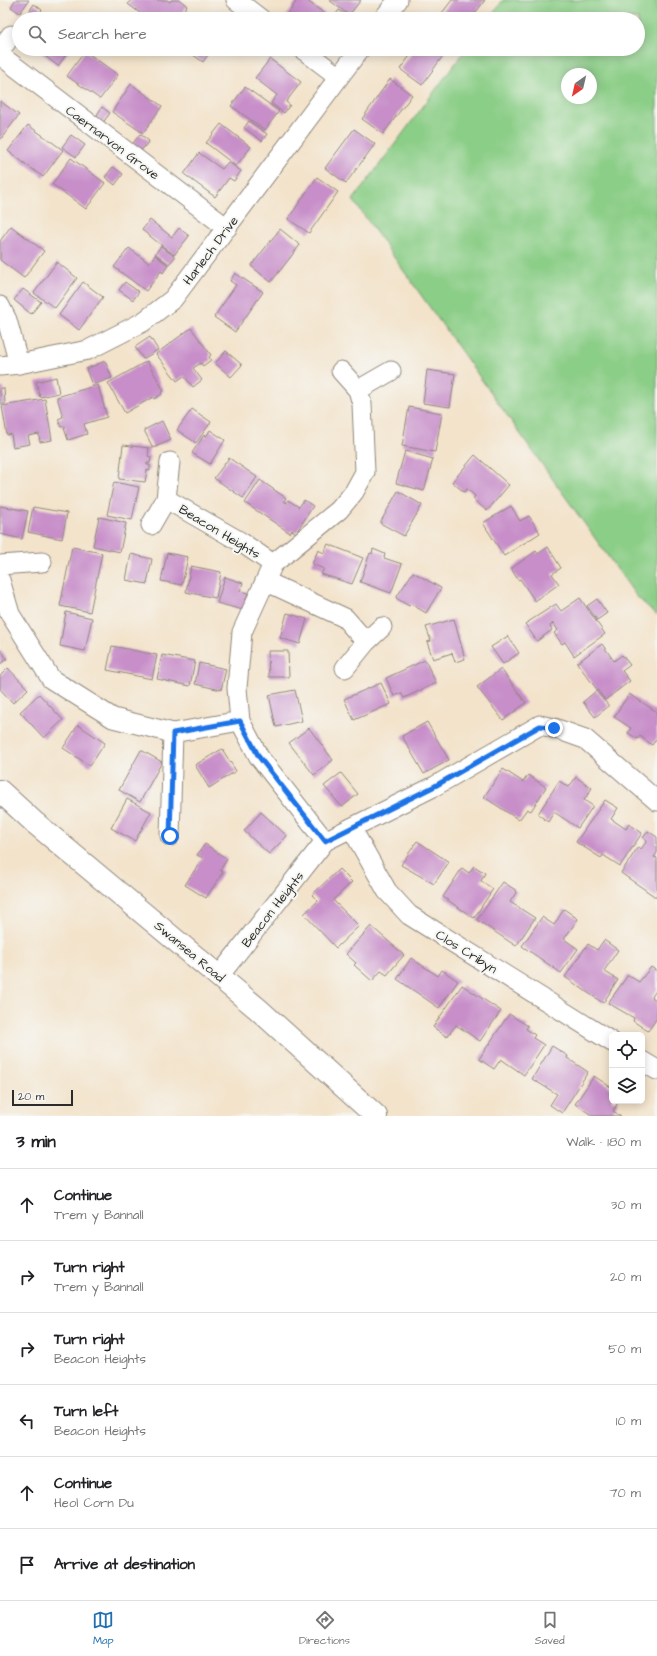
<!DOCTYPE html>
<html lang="en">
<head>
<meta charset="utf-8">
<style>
  body { margin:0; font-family:"Architects Daughter",sans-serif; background:#f6f6f6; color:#202124 }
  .controls { position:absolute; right:12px; bottom:12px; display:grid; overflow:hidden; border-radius:6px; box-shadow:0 2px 10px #0003 }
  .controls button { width:36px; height:36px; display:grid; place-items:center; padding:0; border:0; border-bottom:1px solid #e0e0e0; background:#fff; color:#202124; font:20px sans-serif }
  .compass { position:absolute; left:561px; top:68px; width:36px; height:36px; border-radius:50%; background:#fff; box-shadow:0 2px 10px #0003; rotate:214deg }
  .scale { position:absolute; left:12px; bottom:10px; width:61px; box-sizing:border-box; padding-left:4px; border:2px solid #2b2b2b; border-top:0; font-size:11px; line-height:14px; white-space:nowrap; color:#2b2b2b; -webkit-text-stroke:3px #f6f6f2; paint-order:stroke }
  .stop { position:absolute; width:12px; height:12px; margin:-9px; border:3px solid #1a73e8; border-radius:50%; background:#fff }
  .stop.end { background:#1a73e8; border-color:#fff; box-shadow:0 1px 4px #0008 }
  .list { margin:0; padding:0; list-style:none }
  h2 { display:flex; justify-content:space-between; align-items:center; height:52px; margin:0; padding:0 16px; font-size:17px }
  h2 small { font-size:13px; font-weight:400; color:#757577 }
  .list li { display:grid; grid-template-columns:26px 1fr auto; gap:12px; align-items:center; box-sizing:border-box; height:72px; padding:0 16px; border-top:1px solid #e0e0e0 }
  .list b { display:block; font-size:15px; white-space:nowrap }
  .list p { margin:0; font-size:13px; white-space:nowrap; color:#757577 }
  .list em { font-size:13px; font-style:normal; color:#757577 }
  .icon { flex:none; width:22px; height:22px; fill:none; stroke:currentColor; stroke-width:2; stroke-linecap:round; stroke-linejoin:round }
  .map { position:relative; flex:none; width:657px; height:1116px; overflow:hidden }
  .search { position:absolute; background:#fff; box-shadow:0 2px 10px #0003; left:12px; right:12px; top:12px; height:44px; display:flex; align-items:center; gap:10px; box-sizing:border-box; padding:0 14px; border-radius:22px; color:#757577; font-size:15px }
  .sheet { height:484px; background:#fff }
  nav { display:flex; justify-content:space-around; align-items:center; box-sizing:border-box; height:56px; border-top:1px solid #e0e0e0; background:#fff; font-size:11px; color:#757577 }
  nav a { display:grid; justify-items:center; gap:2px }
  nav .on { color:#1f6fb2 }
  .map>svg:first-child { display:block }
  .green { fill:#8bce87; stroke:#5b7c59; fill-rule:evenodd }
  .building { fill:#c78ec9 }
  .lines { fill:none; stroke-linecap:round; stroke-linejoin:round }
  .street-casing { stroke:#8f877b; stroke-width:21 }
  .secondary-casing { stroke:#8f877b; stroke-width:24 }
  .street { stroke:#fff; stroke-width:19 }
  .secondary { stroke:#fff; stroke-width:22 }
  .route { stroke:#1a73e8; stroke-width:5 }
  .labels { text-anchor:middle; stroke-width:4; stroke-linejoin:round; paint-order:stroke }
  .street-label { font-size:13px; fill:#2b2b2b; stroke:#f6f6f2 }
</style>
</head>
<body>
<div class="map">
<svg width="657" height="1116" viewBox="0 0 657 1116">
  <rect width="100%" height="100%" fill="#f6f6f2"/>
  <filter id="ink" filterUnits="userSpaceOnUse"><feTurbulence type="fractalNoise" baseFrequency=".025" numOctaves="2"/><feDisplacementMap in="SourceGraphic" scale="8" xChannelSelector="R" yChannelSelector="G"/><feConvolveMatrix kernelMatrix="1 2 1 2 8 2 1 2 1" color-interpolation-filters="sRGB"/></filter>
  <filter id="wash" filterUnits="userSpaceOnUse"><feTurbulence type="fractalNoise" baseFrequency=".012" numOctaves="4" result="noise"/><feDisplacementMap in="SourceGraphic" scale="16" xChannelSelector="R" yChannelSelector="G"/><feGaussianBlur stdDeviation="0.9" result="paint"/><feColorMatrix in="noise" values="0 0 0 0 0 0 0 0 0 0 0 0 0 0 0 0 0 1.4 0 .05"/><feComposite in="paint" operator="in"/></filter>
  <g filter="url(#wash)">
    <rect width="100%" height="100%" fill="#f3e3cb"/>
    <path class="green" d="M503,0H657V615L637,597L353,200L466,49H638V19H489ZM567,74H591V98H567Z"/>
    <g id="blocks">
      <path class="building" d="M15,0H29L20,13L11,7Z
        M131,0H167L170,2L171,0H180L187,6L177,19H148L128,4Z
        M297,0H306L332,19H289L286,17Z
        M329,0H361L349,15Z
        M452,0H485L471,19H451L442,13Z
        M34,4L42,10L37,16L30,10Z
        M339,10L352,19H336L334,17Z
        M36,49H70L58,66Z
        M185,49H212L203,62Z
        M415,49H448L422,85L400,69Z
        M85,51L118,75L100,99L67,76Z
        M270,59L301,82L286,102L290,105L284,113L271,103L277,95L255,78Z
        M390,79L412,95L383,134L362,119Z
        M131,84L162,106L143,133L112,112Z
        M245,87L279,111L265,130L231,106Z
        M0,101L19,115L0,140Z
        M102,107L110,113L102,124L95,118Z
        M249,121L267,134L262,141L244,128Z
        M221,124L251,147L236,166L206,143Z
        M28,125L63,150L43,177L8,151Z
        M354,129L375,144L346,183L325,168Z
        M140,134L149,141L140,152L131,146Z
        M71,135L85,145L76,157L62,147Z
        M199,153L222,169L228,162L241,171L234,181L229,178L215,197L184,174Z
        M71,158L105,183L86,209L52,184Z
        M113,167L123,174L115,185L105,177Z
        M317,177L338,192L309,233L288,219Z
        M150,220L172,237L179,228L189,236L174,255L142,230Z
        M11,226L44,251L24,278L0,260V241Z
        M280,229L300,245L271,282L251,266Z
        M161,246L175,257L169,264L155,254Z
        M129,248L149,263L155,255L168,265L163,273L161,271L146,291L114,267Z
        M57,262L77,278L55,308L34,293Z
        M235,273L263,292L235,332L214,317L236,285L230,281Z
        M83,282L103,297L79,330L59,315Z
        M125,282L139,292L133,300L119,290Z
        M23,289L41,302L31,314L14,300Z
        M191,328L211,355L209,357L211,360L203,366L201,363L193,368L202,380L193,387L184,376L177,381L156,354Z
        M150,337L158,350L143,359L135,347Z
        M226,351L242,365L231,377L215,363Z
        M105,361L112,378L92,385L86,369Z
        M147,361L164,391L161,392L162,394L154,399L153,397L125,413L108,383Z
        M427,370L455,374L450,407L423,403Z
        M56,377L59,393L40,397L36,382Z
        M98,385L107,417L84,424L87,434L68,440L64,428H66L65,426L61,427L58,419L63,417L57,397Z
        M0,388H4L5,404H0Z
        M45,399L52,440L40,442L39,434L28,436L30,444L13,447L11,434L7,435L2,406Z
        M409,407L442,413L435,452L402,446Z
        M192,409L211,422L196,443L177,430Z
        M162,421L171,440L153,448L144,430Z
        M210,430L225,440L210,464L192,453L204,435L206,437Z
        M123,445L149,448L148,456L151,457L150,463H147V465H150V471L147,470L145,482L119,479Z
        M405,451L433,459L424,491L396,483Z
        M475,455L509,485L487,511L473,499L475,496L467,489L464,492L452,482Z
        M229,458L257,477L243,498L214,478Z
        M260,480L286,498L284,501L286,503L288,500L299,507L304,500L313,506L296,533L292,530L290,533L245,503Z
        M114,482L139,487L132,520L107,515Z
        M398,491L422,505L404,536L380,523Z
        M0,506L28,511L22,539L0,534Z
        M511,506L520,521L529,516L540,533L504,556L483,523Z
        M33,507L67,513L62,539L28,532Z
        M99,517L126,523L120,552L93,546Z
        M328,544L363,558L352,584L321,574L324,569L312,564L318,550L324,553Z
        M72,547L102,553L90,612L60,606Z
        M548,547L561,568L552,574L559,584L535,601L520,579L518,580L512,570V568L536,551L538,554Z
        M373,549L385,554L384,558L402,564L391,593L360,582L370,553L372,554Z
        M167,553L188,557L182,585L161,581Z
        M131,554L152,559L147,584L126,580Z
        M191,566L221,572L216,598L186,592Z
        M413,572L441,588L426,613L411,604L409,606L396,598Z
        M225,577L243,583L240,591L248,593L243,610L217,603Z
        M580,598L605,634L574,656L565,642L562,644L554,633L558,630L553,623L550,626L552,630L537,641L525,624L556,604L561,611Z
        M597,599L607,613L597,620L587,606Z
        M66,612L92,618L85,651L60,646Z
        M287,613L307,619L300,644L280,638Z
        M454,619L465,659L455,662L452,653L433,659L427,642L431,641L426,627Z
        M508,636L519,653L503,664L491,647Z
        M602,644L614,661L622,655L630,665L622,671L630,681L605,700L577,663Z
        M112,646L157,655L152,679L107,670Z
        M0,649L7,659L0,664Z
        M268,651H288L289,677H269Z
        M162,655L195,661L190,686L157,679Z
        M425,660L436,683L404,698L401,693L394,696L386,678Z
        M199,663L226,669L221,690L195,684Z
        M8,668L28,689L13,703L0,689V676Z
        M501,669L526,703L503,720L477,687Z
        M381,683L391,704L354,720L344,699Z
        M295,690L302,721L276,727L269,695Z
        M596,691L609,706L595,717L583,702Z
        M39,694L63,720L44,738L20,712Z
        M629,694L657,712V738L652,745L640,736L638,739L628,733L631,728L614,717Z
        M427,722L449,760L424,774L402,736Z
        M78,725L105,743L90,766L63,748Z
        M309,728L333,760L314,775L289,743Z
        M222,749L236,771L209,788L195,765Z
        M141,750L162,762L140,802L119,790Z
        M503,769L523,782L528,775L546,787L531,811L527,809L519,820L484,797Z
        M341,773L358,794L342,807L324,786Z
        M576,777L592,788L584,800L593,806L578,828L554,812L548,822L538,814L559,781L569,787Z
        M127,799L151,812L135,841L111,828Z
        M605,800L618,808L611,819L626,829L629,824L642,833L620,866L603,855L601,858L576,842Z
        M261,812L287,836L269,854L244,831Z
        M648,831L657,837V853L654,857L657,858V898L621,873L638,847L641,849L647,841L643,838Z
        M417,841L449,862L434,884L401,865Z
        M205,844L227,859L220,870L223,872L206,898L185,885L203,858L197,855Z
        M474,866L485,873L481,881L493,889L474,918L443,897L462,868L469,873Z
        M339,869L352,882L333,900L359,926L336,948L304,914L318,901L312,895Z
        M503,882L517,891L510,902L535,918L516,946L477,920Z
        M564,909L578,919L564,939L578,949L561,973L522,946L542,917L554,925Z
        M371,926L404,955L387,975L381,971L372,981L354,965L356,963L346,954Z
        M604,940L618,950L604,971L618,980L603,1003L565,977L588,944L597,950Z
        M411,958L438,976L442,970L458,981L439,1008L397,979Z
        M651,967L657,971V989L652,997L657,1001V1018L648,1031L633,1021L634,1018L608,1003L628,975L639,982Z
        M462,985L501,1011L480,1041L456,1025L447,1037L433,1027Z
        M509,1014L528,1026L526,1029L535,1035L533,1038L544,1045L524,1075L501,1059L494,1069L479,1059Z
        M552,1046L568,1056L567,1058L588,1072L562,1113L550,1105L557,1094L532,1079Z
        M594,1076L612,1088V1101H619L613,1111L621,1116H593L575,1104Z"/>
    </g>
  </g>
  <g filter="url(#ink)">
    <use href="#blocks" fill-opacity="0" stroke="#8f877b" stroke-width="1"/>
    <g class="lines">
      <g class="street-casing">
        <path id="street" d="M236,0L261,19
          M383,19L398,0
          M302,49L339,77
          M0,51L11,35
          M0,55L227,228
          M0,306L7,320L19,364
          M0,366L19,364L88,350L143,322L173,299L360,49
          M358,390L391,371
          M170,462L166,499L241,542L273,564
          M151,525L166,499
          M0,565L42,562
          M0,580L10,614L51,679L113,718L173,733L240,721
          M265,581L345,618L366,642L382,627
          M345,668L366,642
          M352,829L387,891L409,915L612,1042
          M170,836L173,733
          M325,841L259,757L240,721L237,688L242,632L273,564L339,510L354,492L365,472L362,404L358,390L341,371
          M219,976L325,841L435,786L540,725L554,728L585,739L657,801
          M642,1061L657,1070"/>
      </g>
      <g class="secondary-casing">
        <path id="secondary" d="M0,791L35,823L258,1009L376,1116"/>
      </g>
      <use href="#street" class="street"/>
      <use href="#secondary" class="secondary"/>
    </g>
  </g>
  <g class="lines" filter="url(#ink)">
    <path class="route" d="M170,836L173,733L240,721L259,757L325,841L435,786L540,726L554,728"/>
  </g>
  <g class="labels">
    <g class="street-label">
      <text transform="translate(113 142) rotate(37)" y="5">Caernarvon Grove</text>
      <text transform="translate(210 250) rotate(-53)" y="5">Harlech Drive</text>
      <text transform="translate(220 531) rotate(31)" y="5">Beacon Heights</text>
      <text transform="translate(272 909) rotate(-52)" y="5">Beacon Heights</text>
      <text transform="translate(190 951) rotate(40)" y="5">Swansea Road</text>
      <text transform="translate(467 951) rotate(32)" y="5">Clos Cribyn</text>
    </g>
  </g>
</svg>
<div class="controls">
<button><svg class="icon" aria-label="locate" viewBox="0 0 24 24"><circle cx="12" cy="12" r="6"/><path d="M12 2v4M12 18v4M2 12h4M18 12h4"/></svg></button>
<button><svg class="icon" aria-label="layers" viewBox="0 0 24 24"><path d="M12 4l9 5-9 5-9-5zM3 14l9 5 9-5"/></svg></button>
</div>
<svg class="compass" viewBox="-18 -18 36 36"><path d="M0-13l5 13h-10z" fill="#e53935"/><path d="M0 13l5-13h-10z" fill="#757577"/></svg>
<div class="scale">20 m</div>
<div class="stop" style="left:170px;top:836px"></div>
<div class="stop end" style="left:554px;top:728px"></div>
<div class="search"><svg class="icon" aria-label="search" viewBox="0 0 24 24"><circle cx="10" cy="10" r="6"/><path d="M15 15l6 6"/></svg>Search here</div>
</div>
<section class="sheet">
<h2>3 min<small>Walk · 180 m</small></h2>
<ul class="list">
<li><svg class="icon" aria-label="ahead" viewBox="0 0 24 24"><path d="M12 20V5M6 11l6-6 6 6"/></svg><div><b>Continue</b><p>Trem y Bannall</p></div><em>30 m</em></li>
<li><svg class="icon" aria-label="right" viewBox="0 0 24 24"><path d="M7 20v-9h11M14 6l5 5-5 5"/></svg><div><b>Turn right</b><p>Trem y Bannall</p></div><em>20 m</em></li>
<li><svg class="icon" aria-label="right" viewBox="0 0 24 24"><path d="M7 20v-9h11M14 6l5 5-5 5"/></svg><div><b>Turn right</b><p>Beacon Heights</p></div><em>50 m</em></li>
<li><svg class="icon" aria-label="left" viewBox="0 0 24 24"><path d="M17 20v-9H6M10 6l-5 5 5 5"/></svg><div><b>Turn left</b><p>Beacon Heights</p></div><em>10 m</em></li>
<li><svg class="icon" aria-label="ahead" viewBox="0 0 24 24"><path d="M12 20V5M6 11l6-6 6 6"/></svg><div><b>Continue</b><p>Heol Corn Du</p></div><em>70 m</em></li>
<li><svg class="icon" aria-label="arrive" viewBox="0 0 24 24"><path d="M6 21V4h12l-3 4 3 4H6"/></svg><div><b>Arrive at destination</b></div></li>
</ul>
</section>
<nav>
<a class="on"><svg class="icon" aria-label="map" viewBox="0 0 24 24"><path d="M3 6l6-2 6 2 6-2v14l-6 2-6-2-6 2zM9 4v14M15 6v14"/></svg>Map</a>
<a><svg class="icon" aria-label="directions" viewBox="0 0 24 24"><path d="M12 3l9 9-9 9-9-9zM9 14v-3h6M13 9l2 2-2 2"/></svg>Directions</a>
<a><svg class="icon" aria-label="saved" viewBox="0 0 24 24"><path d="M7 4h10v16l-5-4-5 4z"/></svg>Saved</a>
</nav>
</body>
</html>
